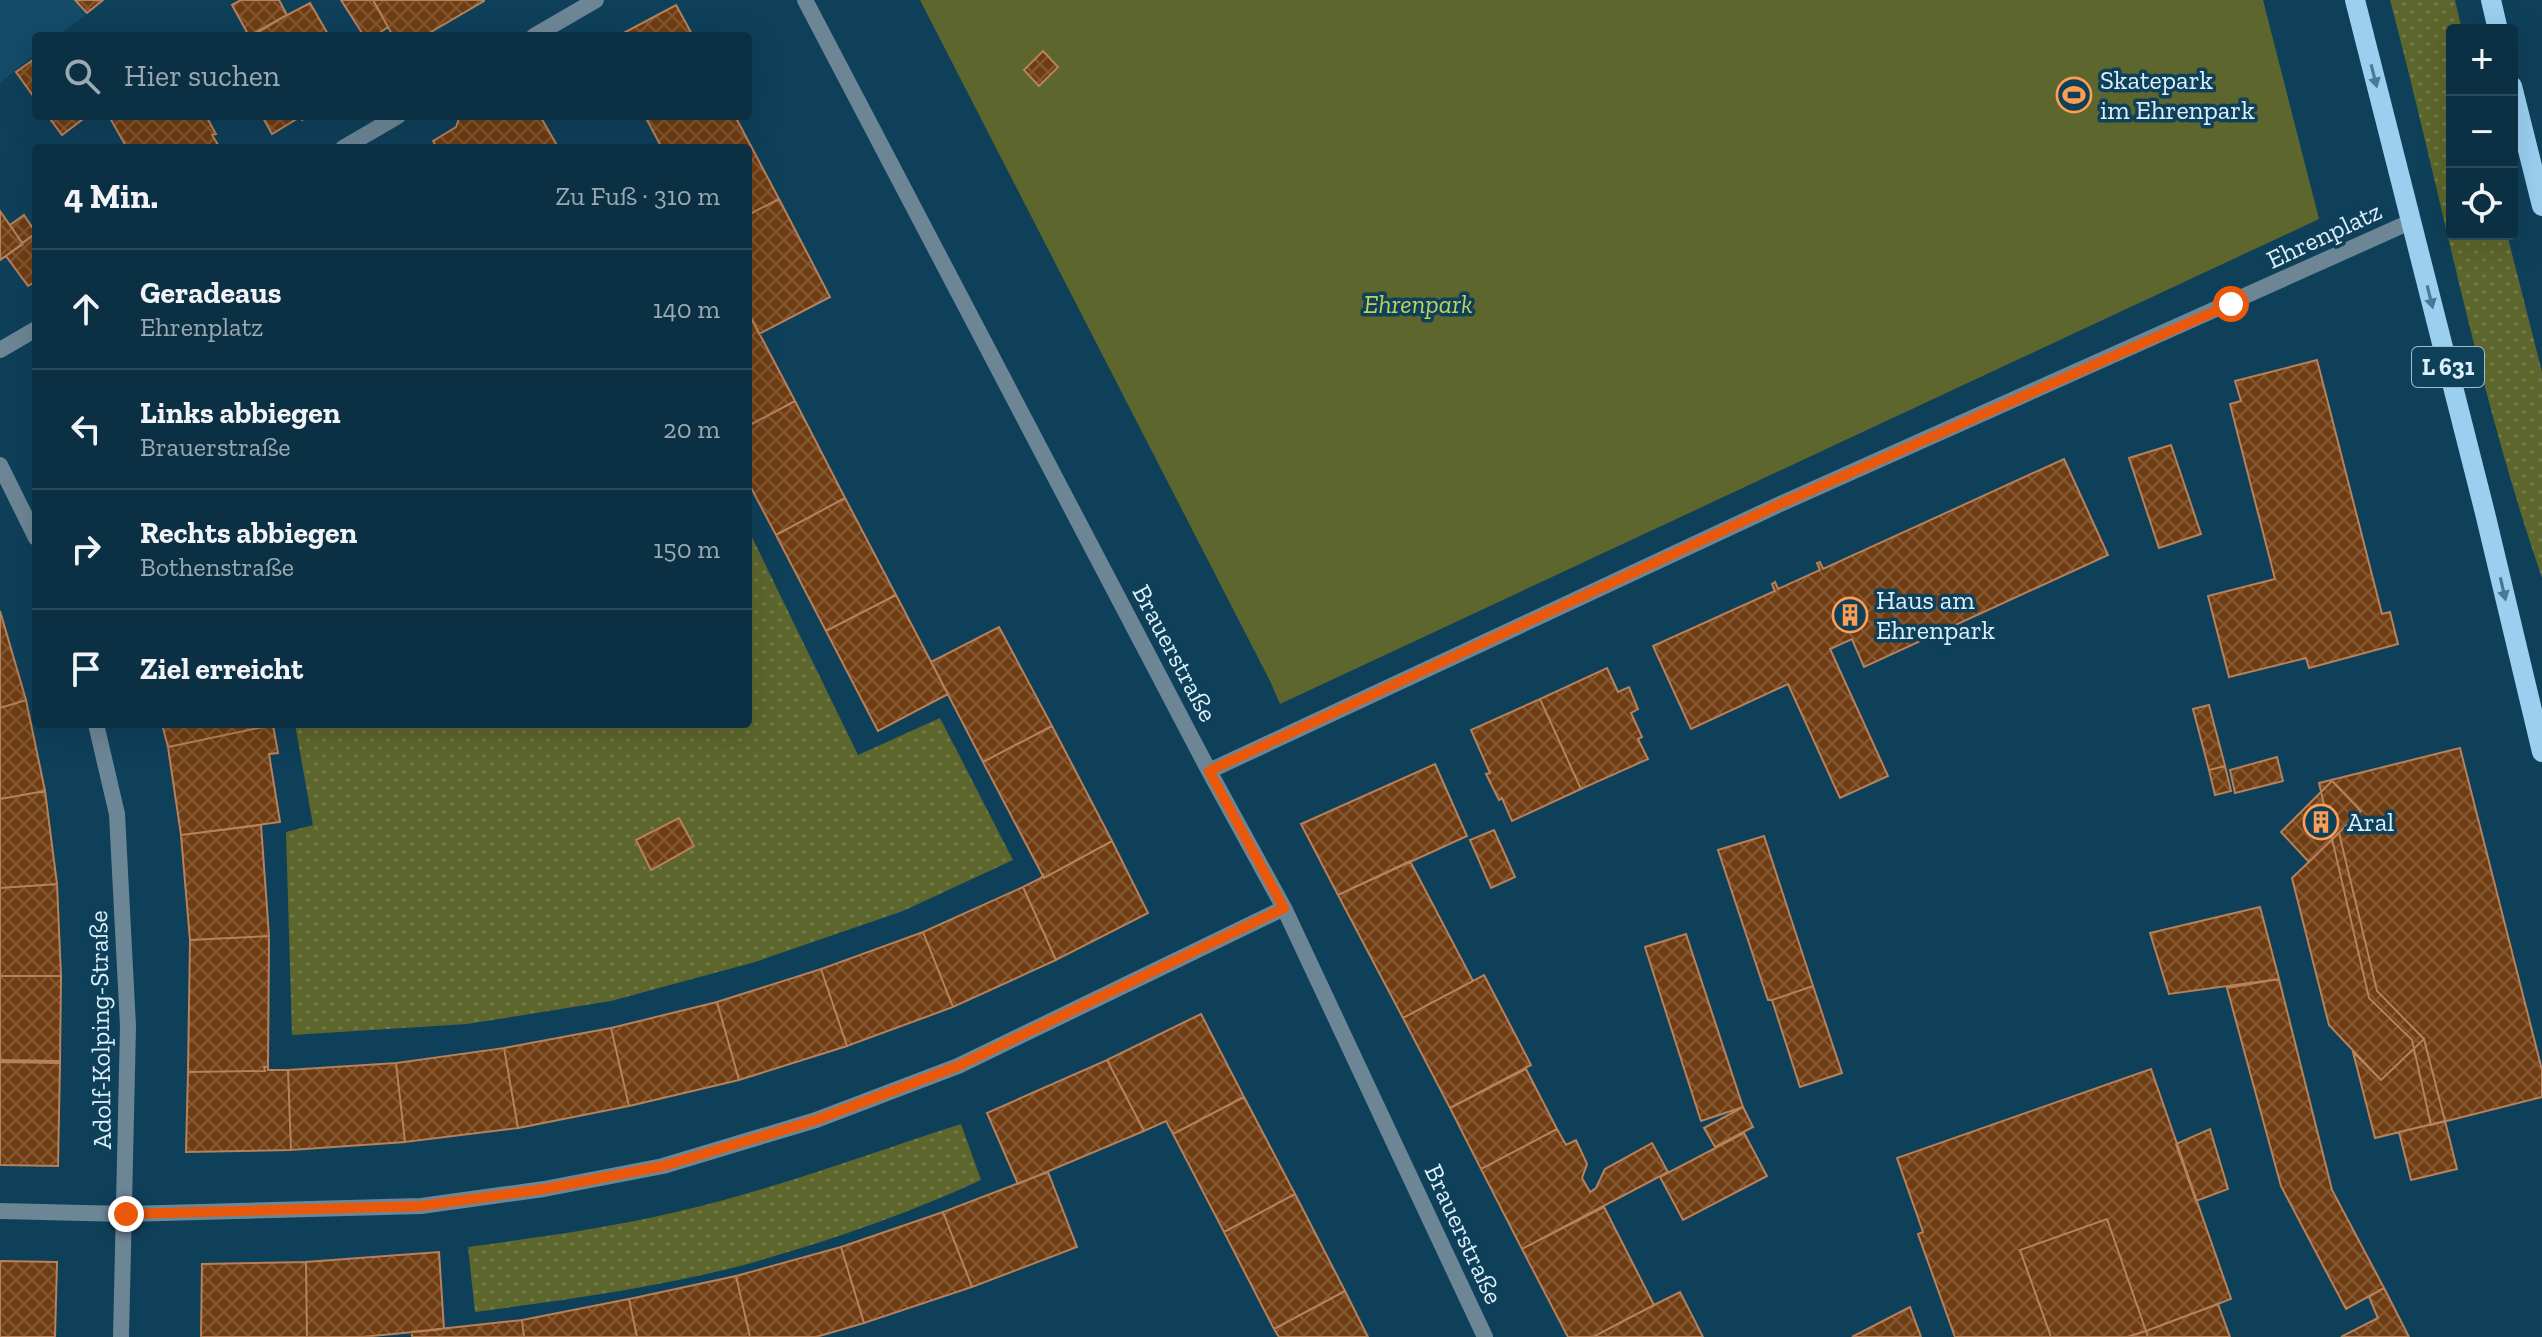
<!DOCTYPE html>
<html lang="de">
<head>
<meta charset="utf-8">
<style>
  body { margin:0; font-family:"Zilla Slab",serif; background:#193c4f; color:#f1f3f6 }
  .controls { position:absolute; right:24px; top:24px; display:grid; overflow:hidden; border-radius:8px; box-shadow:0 8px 32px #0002 }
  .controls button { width:72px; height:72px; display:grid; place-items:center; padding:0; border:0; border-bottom:2px solid #2b4b5d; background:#0b3044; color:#f1f3f6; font:40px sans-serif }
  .stop { position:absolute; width:24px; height:24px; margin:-18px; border:6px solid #ea580c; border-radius:50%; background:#fff }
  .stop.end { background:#ea580c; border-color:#fff; box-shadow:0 2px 8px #0008 }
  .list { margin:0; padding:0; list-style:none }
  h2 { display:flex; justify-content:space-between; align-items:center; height:104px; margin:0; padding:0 32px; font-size:34px }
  h2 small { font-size:26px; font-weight:400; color:#9aa9b2 }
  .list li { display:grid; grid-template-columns:52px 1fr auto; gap:24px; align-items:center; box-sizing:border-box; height:120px; padding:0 32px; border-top:2px solid #2b4b5d }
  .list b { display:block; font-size:30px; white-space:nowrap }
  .list p { margin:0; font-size:26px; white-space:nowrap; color:#9aa9b2 }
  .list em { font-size:26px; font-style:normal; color:#9aa9b2 }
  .icon { flex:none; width:44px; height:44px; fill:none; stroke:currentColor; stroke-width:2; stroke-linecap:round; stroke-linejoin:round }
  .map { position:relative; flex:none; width:2542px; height:1337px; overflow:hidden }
  .search { position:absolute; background:#0b3044; box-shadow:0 8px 32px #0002; left:32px; top:32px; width:720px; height:88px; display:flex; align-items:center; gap:20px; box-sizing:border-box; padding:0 28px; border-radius:8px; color:#9aa9b2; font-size:30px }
  .panel { position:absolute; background:#0b3044; box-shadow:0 8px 32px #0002; left:32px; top:144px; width:720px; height:584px; border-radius:8px }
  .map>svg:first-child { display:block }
  .built { fill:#134b69 }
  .grass { fill:url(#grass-dots) }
  .green { fill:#5d662c }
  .building { fill:url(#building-cross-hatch); stroke:#b6815b; stroke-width:2 }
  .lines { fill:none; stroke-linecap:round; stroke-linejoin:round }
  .minor { stroke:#6d8696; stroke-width:16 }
  .primary { stroke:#9bcff0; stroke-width:20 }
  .oneway { fill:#477996 }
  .route { stroke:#ea580c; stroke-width:10 }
  .labels { text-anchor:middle; stroke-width:7; stroke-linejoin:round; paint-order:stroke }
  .shield { fill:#0f405a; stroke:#9fbacb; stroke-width:2 }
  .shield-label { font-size:24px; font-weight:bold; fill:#ddeffb }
  .poi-label { font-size:26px; fill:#ddeffb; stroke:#0f405a; text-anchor:start }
  .street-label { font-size:26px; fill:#ddeffb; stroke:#0f405a }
  .park-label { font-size:26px; font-style:italic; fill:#c0d05d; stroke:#0f405a }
</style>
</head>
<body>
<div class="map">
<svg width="2542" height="1337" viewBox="0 0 2542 1337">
  <defs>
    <pattern id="grass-dots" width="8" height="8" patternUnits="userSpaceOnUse" patternTransform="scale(2)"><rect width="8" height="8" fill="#5d662c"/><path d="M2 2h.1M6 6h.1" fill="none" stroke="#747c4c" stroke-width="1.8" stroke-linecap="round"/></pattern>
    <pattern id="building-cross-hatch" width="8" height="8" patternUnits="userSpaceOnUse" patternTransform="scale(2)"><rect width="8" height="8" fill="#703d12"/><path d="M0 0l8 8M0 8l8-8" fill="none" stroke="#845935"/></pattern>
  </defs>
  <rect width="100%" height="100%" fill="#0f405a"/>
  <path class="built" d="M0,0H105L58,36H36V53L0,83Z"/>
  <path class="grass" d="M2390,0H2455L2462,30H2452V234H2507L2542,372V578C2477,389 2441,192 2390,0Z
    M748,529L858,755L940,718L1013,860L903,911L755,962L611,1001L467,1024L292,1035L286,832L313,825L295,724H748Z
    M961,1124L981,1180C905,1215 820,1244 740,1266C654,1288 564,1300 475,1312L468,1247C539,1237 610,1228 680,1211C775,1189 868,1154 961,1124Z"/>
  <path class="green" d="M920,0H2263L2319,219L1280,704L1270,681Z"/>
  <path class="building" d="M75,0H103L87,13Z
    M241,0H279L287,15L249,36L232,5Z
    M341,0H373L388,27L375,36H364Z
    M373,0H484V1L424,36H393Z
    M310,3L329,36H252L287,15Z
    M676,5L693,36H618Z
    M1043,51L1058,67L1039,86L1024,70Z
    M36,58V100L16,72Z
    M48,116H87L62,135Z
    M112,116H206L216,134L212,135L220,148H127L110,118Z
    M262,116H310L302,120L300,117L272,134Z
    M460,116L471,119L476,116H540L558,147L437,148L433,141L456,127Z
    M656,116H735L779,199L748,215V148H662L647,120Z
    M779,199L830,297L759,334L748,312V215Z
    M0,211L23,244L0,260Z
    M24,215L36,233L22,243L10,225Z
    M36,233V281L28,286L6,256Z
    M748,312L795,401L748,426Z
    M2317,360L2382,614L2390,612L2398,644L2309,668L2306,658L2229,677L2208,596L2275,579L2230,404L2241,401L2235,381Z
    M795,401L845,498L776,535L748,482V426Z
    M2171,445L2201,534L2159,548L2129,458Z
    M2064,459L2108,555L1864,667L1852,639L1830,649L1888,776L1840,798L1788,684L1691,729L1653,646L1775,591L1772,584L1775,582L1778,589L1820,570L1817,563L1820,562L1823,569Z
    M845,498L896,595L826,631L776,535Z
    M896,595L948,694L878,731L826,631Z
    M0,611L26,700L0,708Z
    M999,627L1052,726L983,762L931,662Z
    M1607,668L1618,692L1629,687L1638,709L1631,713L1642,737L1638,739L1648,759L1581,789L1540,699Z
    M1540,699L1581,789L1512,821L1502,798L1499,800L1486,774L1490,773L1471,730Z
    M26,700L45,791L0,799V708Z
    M2209,705L2225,766L2209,770L2193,709Z
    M162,724H273V725L168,747Z
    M273,725L278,753L269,754L280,822L181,835L168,747Z
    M1052,726L1112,841L1044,878L983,762Z
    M2460,748L2542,1070V1097L2431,1125L2412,1040L2369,998L2319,783Z
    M2277,757L2283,781L2235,793L2230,770Z
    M1435,764L1467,836L1338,895L1301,824Z
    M2225,766L2231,791L2215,795L2209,770Z
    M2332,781L2361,811L2309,862L2281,832Z
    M45,791L57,884L0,888V799Z
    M679,818L694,846L651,870L636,840Z
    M261,825L269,936L190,940L181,835Z
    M1494,830L1515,877L1491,888L1470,840Z
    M2339,833L2377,991L2424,1039L2381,1080L2329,1025L2292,878Z
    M1764,836L1813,986L1772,1000H1768L1718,850Z
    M1112,841L1148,913L1056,960L1023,887L1041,878L1043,875L1044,878Z
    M1410,861L1473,981L1403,1018L1338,895Z
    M57,884L61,976H0V888Z
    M1023,887L1056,960L953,1007L923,932Z
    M2260,907L2279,979L2169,994L2150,933Z
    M923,932L953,1007L847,1046L821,969Z
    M1686,934L1743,1107L1701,1121L1645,947Z
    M269,936L268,1067H264L265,1071L188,1072L190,940Z
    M821,969L847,1046L739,1080L717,1002Z
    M1484,975L1531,1065L1450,1108L1403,1018Z
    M0,976H61L60,1061L0,1060Z
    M2279,979L2332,1190L2384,1288L2346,1309L2281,1186L2227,988Z
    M1813,986L1842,1073L1800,1087L1772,1000Z
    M717,1002L739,1080L629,1106L611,1028Z
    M1201,1014L1244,1097L1173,1134L1166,1121L1144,1131L1107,1060Z
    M611,1028L629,1106L518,1128L504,1048Z
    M2424,1039L2445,1121L2375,1138L2353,1052L2381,1080Z
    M504,1048L518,1128L405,1142L396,1063Z
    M1107,1060L1144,1131L1018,1184L987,1113Z
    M0,1062L60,1063L58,1166L0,1165Z
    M396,1063L405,1142L291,1150L288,1070Z
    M264,1067H268V1070H288L291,1150L186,1152L188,1072L265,1071Z
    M1526,1069L1557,1129L1481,1169L1450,1108Z
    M2151,1069L2231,1299L2146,1331L2107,1219L2020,1250L2051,1337H1955L1918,1234L1923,1232L1897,1158Z
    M1244,1097L1295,1194L1224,1232L1173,1134Z
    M1743,1107L1753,1127L1715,1147L1704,1128Z
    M2445,1121L2457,1169L2411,1180L2399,1132Z
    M1557,1129L1566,1145L1576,1140L1587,1164L1582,1178L1590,1192L1596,1188L1605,1169L1652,1143L1668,1172L1522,1249L1481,1169Z
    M2210,1129L2228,1189L2196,1201L2176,1144Z
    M1744,1133L1767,1176L1683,1220L1660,1177Z
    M1048,1172L1077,1247L972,1287L943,1212Z
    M1295,1194L1345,1291L1274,1329L1224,1232Z
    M1604,1207L1654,1305L1593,1337H1568L1522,1249Z
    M943,1212L972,1287L864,1323L841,1247Z
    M2107,1219L2146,1331L2127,1337H2051L2020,1250Z
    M841,1247L864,1323L816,1337H750L736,1276Z
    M439,1252L444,1329L362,1337H307L306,1262Z
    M0,1261L57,1262L55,1337H0Z
    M306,1262L307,1337H201L202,1264Z
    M736,1276L750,1337H637L629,1299Z
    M2384,1288L2409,1337H2341L2378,1318L2369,1297Z
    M1345,1291L1368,1337H1279L1274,1329Z
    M1680,1292L1703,1337H1593L1654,1305Z
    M629,1299L637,1337H524L522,1320Z
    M2218,1304L2230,1337H2148L2146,1331Z
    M1910,1307L1921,1337H1852Z
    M522,1320L524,1337H412V1332Z
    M2146,1331L2148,1337H2127Z"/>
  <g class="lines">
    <path class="minor" d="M805,0L1209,771L1284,908L1485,1337
      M534,36L596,0
      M343,148L398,116
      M0,350L36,329
      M0,465L36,538
      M96,724L117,814L128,1026L121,1337
      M1209,771L1778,505L2410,222
      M0,1211L126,1214L421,1206L544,1189L663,1166L816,1120L958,1066L1284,908"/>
    <path class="primary" d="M2355,0L2485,513L2542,752
      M2491,0L2498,30
      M2512,86L2542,206"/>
  </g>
  <defs><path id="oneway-solid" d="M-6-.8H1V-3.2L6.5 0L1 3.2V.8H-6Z" transform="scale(2)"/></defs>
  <g class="oneway">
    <use href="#oneway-solid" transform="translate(2374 76) rotate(76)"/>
    <use href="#oneway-solid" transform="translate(2430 297) rotate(76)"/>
    <use href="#oneway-solid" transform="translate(2503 589) rotate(77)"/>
  </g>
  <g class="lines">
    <path class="route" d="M126,1214L421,1206L544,1189L663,1166L816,1120L958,1066L1284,908L1209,771L1778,505L2231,304"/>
  </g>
  <defs>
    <g id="stadium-ring" transform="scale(1.8)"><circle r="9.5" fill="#0f405a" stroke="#fc9d53" stroke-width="1.5"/><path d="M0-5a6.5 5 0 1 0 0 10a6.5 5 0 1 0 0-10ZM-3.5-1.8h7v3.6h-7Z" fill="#fc9d53"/></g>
    <g id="building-ring" transform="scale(1.8)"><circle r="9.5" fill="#0f405a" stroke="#fc9d53" stroke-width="1.5"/><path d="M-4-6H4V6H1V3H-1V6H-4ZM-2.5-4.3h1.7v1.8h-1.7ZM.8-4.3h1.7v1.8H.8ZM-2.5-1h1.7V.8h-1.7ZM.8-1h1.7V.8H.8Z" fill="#fc9d53"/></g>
  </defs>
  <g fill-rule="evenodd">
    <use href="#stadium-ring" x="2074" y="95"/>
    <use href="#building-ring" x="1850" y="615"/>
    <use href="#building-ring" x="2321" y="822"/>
  </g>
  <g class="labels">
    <rect class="shield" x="2412" y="347" width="72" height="40" rx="6"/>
    <g class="shield-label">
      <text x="2448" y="375">L 631</text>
    </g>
    <g class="poi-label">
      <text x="2100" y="89">Skatepark<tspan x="2100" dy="30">im Ehrenpark</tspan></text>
      <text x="1876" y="609">Haus am<tspan x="1876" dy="30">Ehrenpark</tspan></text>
      <text x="2347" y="831">Aral</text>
    </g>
    <g class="street-label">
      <text transform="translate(2324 235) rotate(-25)" y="9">Ehrenplatz</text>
      <text transform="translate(1175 653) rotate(62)" y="9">Brauerstraße</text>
      <text transform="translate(100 1030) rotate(-91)" y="9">Adolf-Kolping-Straße</text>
      <text transform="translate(1464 1234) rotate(65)" y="9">Brauerstraße</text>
    </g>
    <g class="park-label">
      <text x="1418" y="313">Ehrenpark</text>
    </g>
  </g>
</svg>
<div class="controls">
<button>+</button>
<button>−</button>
<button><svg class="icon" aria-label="locate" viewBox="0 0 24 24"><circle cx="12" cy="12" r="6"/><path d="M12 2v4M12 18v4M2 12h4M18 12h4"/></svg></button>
</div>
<div class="stop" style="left:2231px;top:304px"></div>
<div class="stop end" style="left:126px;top:1214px"></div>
<div class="search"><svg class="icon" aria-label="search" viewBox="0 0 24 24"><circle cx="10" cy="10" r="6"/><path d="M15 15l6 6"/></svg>Hier suchen</div>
<section class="panel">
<h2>4 Min.<small>Zu Fuß · 310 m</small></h2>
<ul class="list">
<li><svg class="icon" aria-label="ahead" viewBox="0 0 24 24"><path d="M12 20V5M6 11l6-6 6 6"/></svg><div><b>Geradeaus</b><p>Ehrenplatz</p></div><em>140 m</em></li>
<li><svg class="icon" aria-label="left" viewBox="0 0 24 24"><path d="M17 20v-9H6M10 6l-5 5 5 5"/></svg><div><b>Links abbiegen</b><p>Brauerstraße</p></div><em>20 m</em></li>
<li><svg class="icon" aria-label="right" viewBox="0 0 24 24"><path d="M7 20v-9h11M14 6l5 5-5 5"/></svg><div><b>Rechts abbiegen</b><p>Bothenstraße</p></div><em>150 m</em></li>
<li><svg class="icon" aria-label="arrive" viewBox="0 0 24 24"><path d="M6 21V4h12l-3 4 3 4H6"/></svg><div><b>Ziel erreicht</b></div></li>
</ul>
</section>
</div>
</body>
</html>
